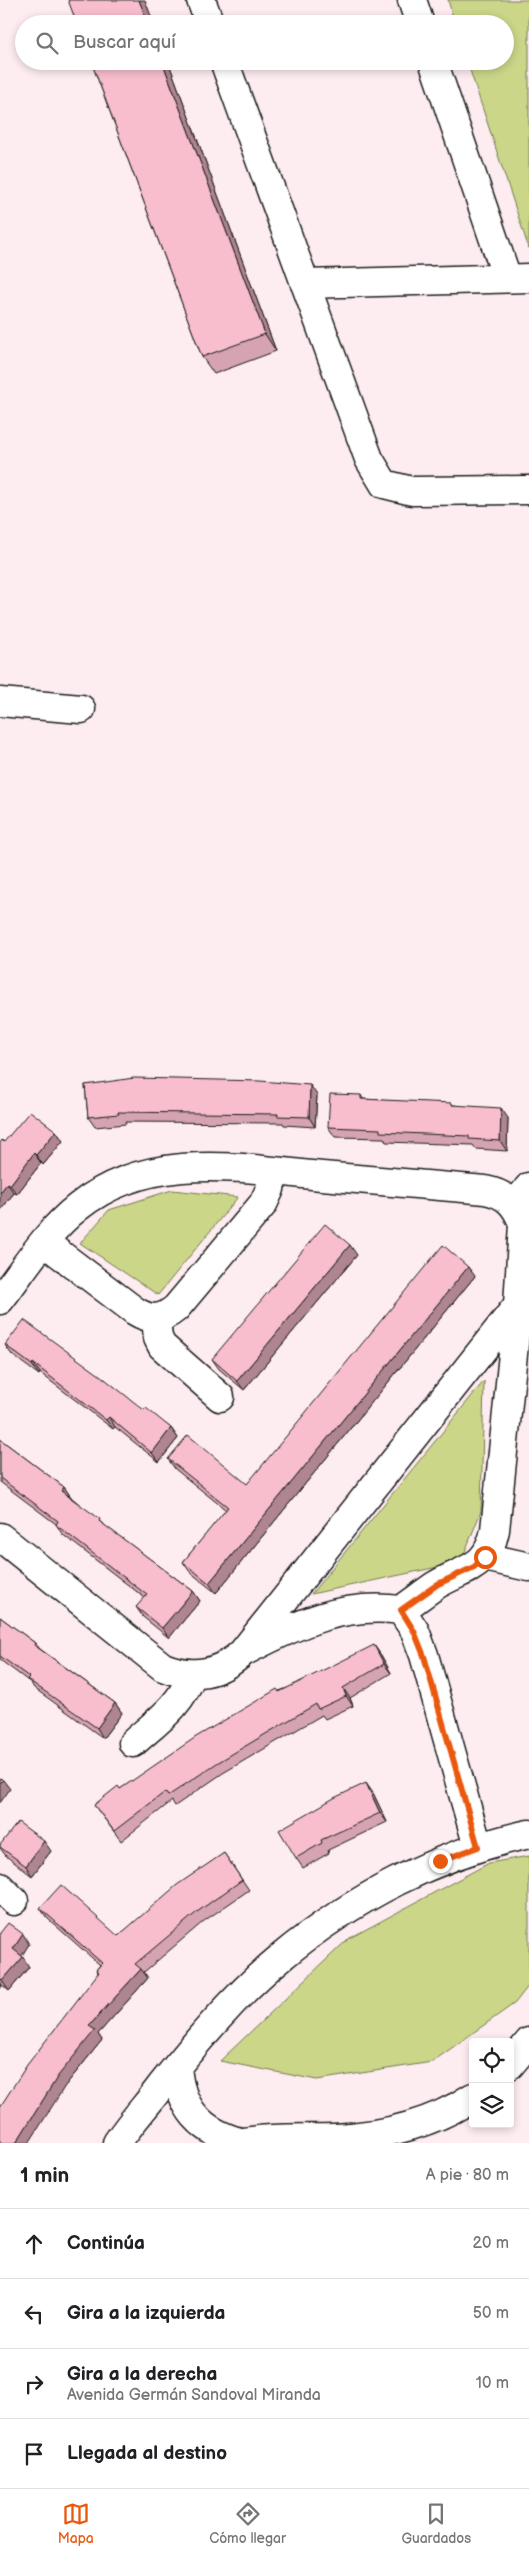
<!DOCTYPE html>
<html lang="es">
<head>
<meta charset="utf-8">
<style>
  body { margin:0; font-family:"Balsamiq Sans",sans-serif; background:#f6f6f6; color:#202124 }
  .controls { position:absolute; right:15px; bottom:15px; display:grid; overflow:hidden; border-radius:5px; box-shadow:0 2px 8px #0003 }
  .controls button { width:45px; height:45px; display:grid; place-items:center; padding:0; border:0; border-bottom:1px solid #e0e0e0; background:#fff; color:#202124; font:25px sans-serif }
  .stop { position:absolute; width:15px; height:15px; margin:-11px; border:4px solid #ea580c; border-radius:50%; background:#fff }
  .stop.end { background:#ea580c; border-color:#fff; box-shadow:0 1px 5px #0008 }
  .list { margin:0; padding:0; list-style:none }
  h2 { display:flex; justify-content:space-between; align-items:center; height:65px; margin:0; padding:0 20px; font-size:21px }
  h2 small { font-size:16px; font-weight:400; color:#757577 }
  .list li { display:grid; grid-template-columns:32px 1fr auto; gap:15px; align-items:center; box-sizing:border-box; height:70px; padding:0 20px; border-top:1px solid #e0e0e0 }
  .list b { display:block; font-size:19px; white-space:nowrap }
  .list p { margin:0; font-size:16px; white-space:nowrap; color:#757577 }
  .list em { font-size:16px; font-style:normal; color:#757577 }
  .icon { flex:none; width:28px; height:28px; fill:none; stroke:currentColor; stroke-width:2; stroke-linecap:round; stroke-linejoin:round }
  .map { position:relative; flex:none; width:529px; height:2143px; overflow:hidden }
  .search { position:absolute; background:#fff; box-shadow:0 2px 8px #0003; left:15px; right:15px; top:15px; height:55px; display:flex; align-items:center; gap:12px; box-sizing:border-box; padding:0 18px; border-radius:28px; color:#757577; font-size:19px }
  .sheet { height:345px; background:#fff }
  nav { display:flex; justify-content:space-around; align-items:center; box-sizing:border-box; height:70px; border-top:1px solid #e0e0e0; background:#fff; font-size:14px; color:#757577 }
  nav a { display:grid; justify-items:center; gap:2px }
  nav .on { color:#ea580c }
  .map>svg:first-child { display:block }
  .green { fill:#cbd689; stroke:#747952 }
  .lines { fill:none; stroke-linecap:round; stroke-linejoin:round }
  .minor-casing { stroke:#1c1c1c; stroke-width:31 }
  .minor { stroke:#fff; stroke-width:28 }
  .wall { fill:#d5a3b1; stroke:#1c1c1c }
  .shaded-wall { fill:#ae8590; stroke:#1c1c1c }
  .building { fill:#f8bece; stroke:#1c1c1c }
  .route { stroke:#ea580c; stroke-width:6 }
</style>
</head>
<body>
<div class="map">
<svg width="529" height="2143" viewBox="0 0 529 2143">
  <rect width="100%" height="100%" fill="#fdecf0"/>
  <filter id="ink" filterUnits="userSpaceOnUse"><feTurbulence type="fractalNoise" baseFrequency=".02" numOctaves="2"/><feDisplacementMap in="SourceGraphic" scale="10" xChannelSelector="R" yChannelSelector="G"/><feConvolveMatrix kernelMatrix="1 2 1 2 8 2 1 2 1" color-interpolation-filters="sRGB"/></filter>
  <g filter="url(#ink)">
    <path class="green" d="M448,0H529V249L467,61H505V24H455Z
      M172,1190L238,1197L158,1295L80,1243L109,1210Z
      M484,1381L481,1511L461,1562L311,1594Z
      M529,1856V1985L515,2003L432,2062L317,2080L220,2061L348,1939L489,1863Z"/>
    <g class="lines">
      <g class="minor-casing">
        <path id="minor" d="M201,0L210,24
          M412,0L420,24
          M224,61L369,459L384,484L412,491L529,490
          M433,61L507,278
          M305,284L529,278
          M0,702L81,709
          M512,1203L520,1198L529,1187
          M44,1242L135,1311C151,1321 162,1320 176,1308L263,1204L270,1189L273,1171
          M0,1300C24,1269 46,1232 78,1207C148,1150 240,1168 322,1176C377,1181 431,1185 485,1190C506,1194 516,1204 523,1224L518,1305L495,1530C487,1570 466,1567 436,1585C424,1593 413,1602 401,1610C339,1602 297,1625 243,1652
          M156,1319L158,1338L162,1346L220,1397
          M0,1537L163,1667C193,1679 220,1674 243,1652L518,1305
          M485,1557L529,1567
          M401,1610L415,1631L424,1655L478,1847
          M133,1743C156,1722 182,1705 192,1674
          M0,1887L14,1901
          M510,2065L529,2042
          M177,2066C180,2108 200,2131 240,2142
          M117,2143C130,2123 147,2105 161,2086C197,2041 235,1995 280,1958C351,1899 439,1853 529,1834
          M237,2143C270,2137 301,2139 334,2138C382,2136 432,2124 473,2097"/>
      </g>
      <use href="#minor" class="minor"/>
    </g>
    <path class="wall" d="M91,61H168L276,351L214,374L202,357Z
      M85,1085L317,1095L315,1127L284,1125L283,1123L125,1122L126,1124L95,1127L88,1117Z
      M361,1095L363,1099L454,1105L508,1118L507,1151L476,1149L473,1145L386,1142L384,1138L335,1137L328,1127Z
      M56,1131L63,1141L43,1165L41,1163L17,1194L14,1193L0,1211L4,1142Z
      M357,1255L244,1390L219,1369L212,1359Z
      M475,1276L216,1593L190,1572L183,1562L226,1510L175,1469L168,1459L247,1484Z
      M5,1345L144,1410L171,1428L178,1438L159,1462L115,1427L113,1429L40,1373L39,1375L12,1355Z
      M0,1439L64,1487L71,1497L104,1525L193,1591L200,1601L169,1638L143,1617L136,1607L145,1598L62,1534L56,1524L0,1482Z
      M0,1617L35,1643L40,1649L115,1703L122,1713L103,1738L34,1688L31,1683L0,1660Z
      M381,1655L391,1673L350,1698L353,1706L325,1719L322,1715L223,1773L175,1806L172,1801L121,1841L94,1805L279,1691Z
      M373,1793L387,1822L328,1850L329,1853L303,1868L296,1858Z
      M0,1845L51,1851L32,1876L6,1856L0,1848Z
      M224,1853L249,1890L204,1921L144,1972L148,1978L98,2034L102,2040L65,2086L98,1973L96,1970L100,1965L47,1918L40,1908L118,1936Z
      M0,1933L29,1944L21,1956L29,1967L9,1991L2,1985L0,1989Z"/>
    <path class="shaded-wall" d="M139,0H145L154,24H148Z
      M162,61H168L276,351L265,334Z
      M310,1085L317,1095L315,1127L309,1117Z
      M501,1108L508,1118L507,1151L500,1141Z
      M56,1131L63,1141L43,1165L36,1155Z
      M34,1153L41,1163L17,1194L10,1185Z
      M7,1183L14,1193L0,1211V1193Z
      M350,1245L357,1255L244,1390L237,1381Z
      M468,1267L475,1276L216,1593L209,1583Z
      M33,1363L40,1373L39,1375L32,1365Z
      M109,1417L115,1427L113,1429L106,1420Z
      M171,1428L178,1438L159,1462L152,1453Z
      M64,1487L71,1497L61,1491Z
      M193,1591L200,1601L169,1638L162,1628Z
      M374,1645L381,1655L391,1673L384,1664Z
      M343,1688L350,1698L353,1706L346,1696Z
      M115,1703L122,1713L103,1738L97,1728Z
      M3,1780L10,1789L0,1803V1783Z
      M366,1783L373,1793L387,1822L380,1813Z
      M44,1841L51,1851L32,1876L26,1866Z
      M23,1934L29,1944L20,1959L13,1949Z
      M23,1957L29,1967L9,1991L2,1981Z
      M141,1969L148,1978L98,2034L102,2040L65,2086L29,2143H16L89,2026Z
      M0,1982L2,1985L0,1989Z"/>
    <path class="building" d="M68,0H139L148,24H77Z
      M91,61H162L265,334L202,357Z
      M134,1078L260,1081L310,1085L309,1117L277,1116L278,1114L118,1112L119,1114L88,1117L85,1085Z
      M330,1094L361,1095V1099L452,1103V1105L501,1108L500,1141L469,1139V1136L380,1132V1129L328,1127Z
      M30,1111L56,1131L36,1155L34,1153L10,1185L7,1183L0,1193V1143L2,1140L4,1142Z
      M325,1224L350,1245L237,1381L212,1359Z
      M443,1245L468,1267L209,1583L183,1562L228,1507L168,1459L188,1435L247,1484Z
      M24,1320L101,1376L144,1410L146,1408L171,1428L152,1453L109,1417L106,1420L33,1363L32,1365L5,1345Z
      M0,1439L64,1487L61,1491L100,1519L99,1521L193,1591L162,1628L136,1607L147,1595L56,1525L58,1521L0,1478Z
      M0,1617L35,1643L34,1645L115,1703L97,1728L27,1679L29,1677L0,1656Z
      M374,1645L384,1664L343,1688L346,1696L318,1709L316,1704L217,1763L168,1796L165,1792L114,1831L94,1805L118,1786L120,1789L196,1737L277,1689L279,1692Z
      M0,1778L3,1780L0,1783Z
      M366,1783L380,1813L321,1840L322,1843L296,1858L279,1830L334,1798Z
      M18,1822L44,1841L26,1866L0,1847V1845Z
      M224,1853L242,1880L197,1912L135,1964L141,1969L89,2026L95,2030L58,2076L16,2143H0V2107L27,2065L99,1972L96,1970L102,1963L40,1908L61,1885L118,1936L177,1885Z
      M8,1923L23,1934L13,1949L23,1957L2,1981L0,1979V1933Z"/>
  </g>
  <g class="lines" filter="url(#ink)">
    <path class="route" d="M440,1861L478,1847L424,1656L414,1631L401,1610L438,1584L474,1567L485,1557"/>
  </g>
</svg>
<div class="controls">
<button><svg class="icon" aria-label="locate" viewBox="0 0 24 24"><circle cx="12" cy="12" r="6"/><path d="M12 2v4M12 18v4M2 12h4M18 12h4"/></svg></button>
<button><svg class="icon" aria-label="layers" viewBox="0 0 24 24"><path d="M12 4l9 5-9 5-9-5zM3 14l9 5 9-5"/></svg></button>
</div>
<div class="stop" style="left:485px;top:1557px"></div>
<div class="stop end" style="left:440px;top:1861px"></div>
<div class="search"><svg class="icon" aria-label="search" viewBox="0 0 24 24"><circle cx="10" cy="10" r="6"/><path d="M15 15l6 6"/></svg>Buscar aquí</div>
</div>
<section class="sheet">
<h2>1 min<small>A pie · 80 m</small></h2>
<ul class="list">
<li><svg class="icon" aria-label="ahead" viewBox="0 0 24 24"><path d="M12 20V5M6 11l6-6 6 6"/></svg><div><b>Continúa</b></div><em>20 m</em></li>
<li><svg class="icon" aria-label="left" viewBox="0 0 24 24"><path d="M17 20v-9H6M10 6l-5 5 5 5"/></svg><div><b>Gira a la izquierda</b></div><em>50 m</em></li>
<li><svg class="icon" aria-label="right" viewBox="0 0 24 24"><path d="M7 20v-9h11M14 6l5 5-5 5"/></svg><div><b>Gira a la derecha</b><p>Avenida Germán Sandoval Miranda</p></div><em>10 m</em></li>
<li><svg class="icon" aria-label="arrive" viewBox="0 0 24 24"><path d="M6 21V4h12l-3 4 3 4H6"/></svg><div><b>Llegada al destino</b></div></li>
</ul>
</section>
<nav>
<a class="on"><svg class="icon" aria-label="map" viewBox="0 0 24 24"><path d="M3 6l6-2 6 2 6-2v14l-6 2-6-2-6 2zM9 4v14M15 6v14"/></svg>Mapa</a>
<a><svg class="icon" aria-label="directions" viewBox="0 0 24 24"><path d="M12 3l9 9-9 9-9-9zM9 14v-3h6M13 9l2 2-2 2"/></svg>Cómo llegar</a>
<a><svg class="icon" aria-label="saved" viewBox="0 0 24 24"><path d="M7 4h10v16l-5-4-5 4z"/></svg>Guardados</a>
</nav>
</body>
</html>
